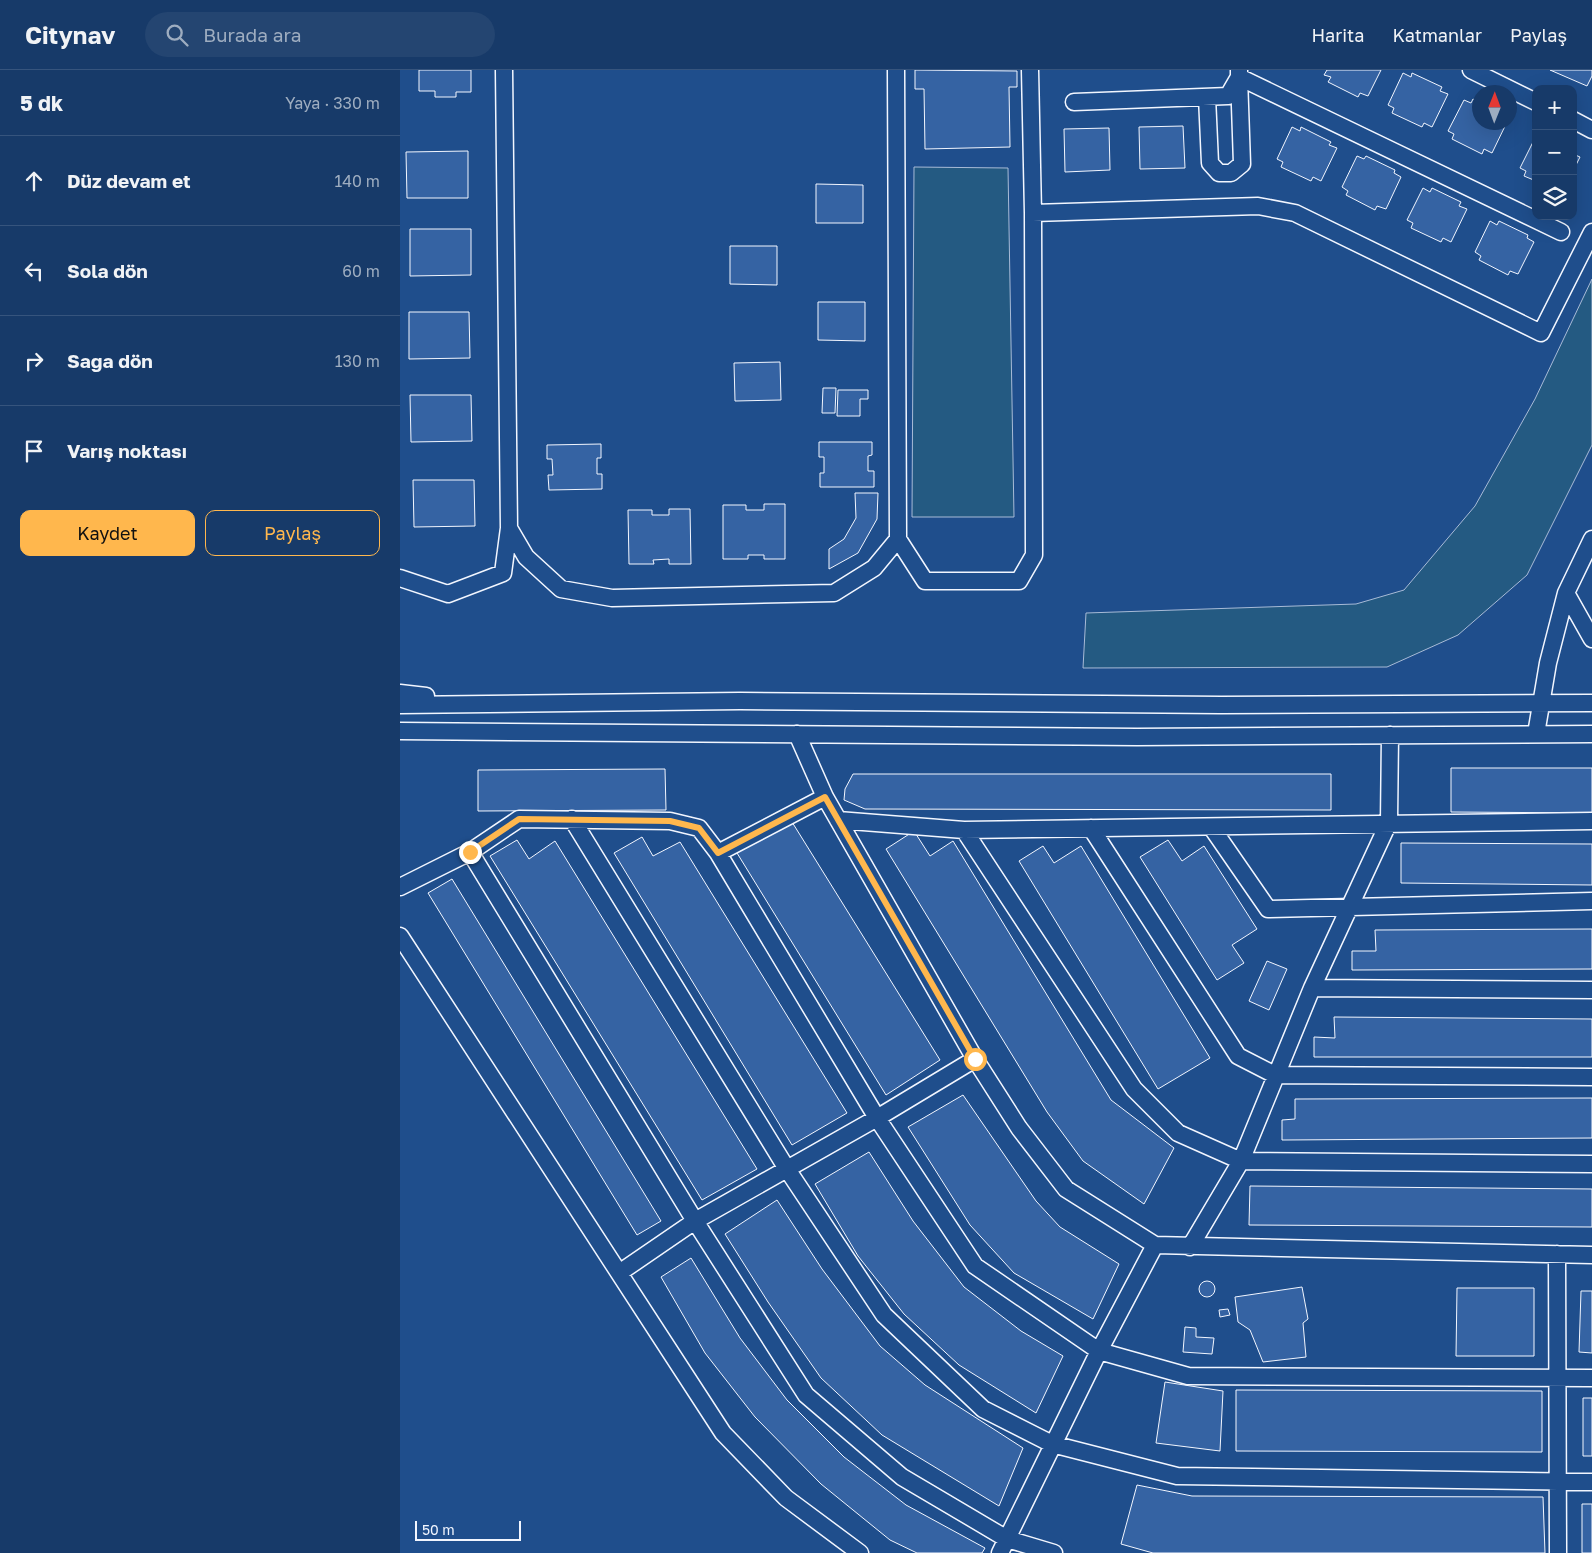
<!DOCTYPE html>
<html lang="tr">
<head>
<meta charset="utf-8">
<style>
  body { margin:0; font-family:"Golos Text",sans-serif; background:#244571; color:#f1f3f6 }
  .controls { position:absolute; right:15px; top:15px; display:grid; overflow:hidden; border-radius:10px; box-shadow:0 5px 20px #0002 }
  .controls button { width:45px; height:45px; display:grid; place-items:center; padding:0; border:0; border-bottom:1px solid #36547d; background:#173a69; color:#f1f3f6; font:25px sans-serif }
  .compass { position:absolute; left:1072px; top:15px; width:45px; height:45px; border-radius:50%; background:#173a69; box-shadow:0 5px 20px #0002; rotate:1deg }
  .scale { position:absolute; left:15px; bottom:12px; width:106px; box-sizing:border-box; padding-left:5px; border:2px solid #f2f6ff; border-top:0; font-size:14px; line-height:18px; white-space:nowrap; color:#f2f6ff; -webkit-text-stroke:4px #1f4e8c; paint-order:stroke }
  .stop { position:absolute; width:15px; height:15px; margin:-11px; border:4px solid #ffb74d; border-radius:50%; background:#fff }
  .stop.end { background:#ffb74d; border-color:#fff; box-shadow:0 1px 5px #0008 }
  .list { margin:0; padding:0; list-style:none }
  h2 { display:flex; justify-content:space-between; align-items:center; height:65px; margin:0; padding:0 20px; font-size:21px }
  h2 small { font-size:16px; font-weight:400; color:#9eadc0 }
  .list li { display:grid; grid-template-columns:32px 1fr auto; gap:15px; align-items:center; box-sizing:border-box; height:90px; padding:0 20px; border-top:1px solid #36547d }
  .list b { display:block; font-size:19px; white-space:nowrap }
  .list em { font-size:16px; font-style:normal; color:#9eadc0 }
  .actions { display:flex; gap:10px; padding:15px 20px }
  .actions a { flex:1; padding:11px 0; border:1px solid #ffb74d; border-radius:10px; text-align:center; font-size:18px; color:#ffb74d }
  .actions .main { background:#ffb74d; color:#111 }
  .icon { flex:none; width:28px; height:28px; fill:none; stroke:currentColor; stroke-width:2; stroke-linecap:round; stroke-linejoin:round }
  .map { position:relative; flex:none; width:1192px; height:1483px; overflow:hidden }
  header { display:flex; align-items:center; gap:30px; box-sizing:border-box; height:70px; padding:0 25px; background:#173a69; border-bottom:1px solid #36547d }
  header strong { font-size:24px }
  nav { display:flex; gap:28px; margin-inline-start:auto; font-size:18px }
  .search { width:350px; height:45px; background:#244571; display:flex; align-items:center; gap:12px; box-sizing:border-box; padding:0 18px; border-radius:28px; color:#9eadc0; font-size:19px }
  main { display:flex }
  aside { flex:1; background:#173a69 }
  .map>svg:first-child { display:block }
  .green { fill:#245a82; stroke:#a8bbd7 }
  .building { fill:#3563a3; stroke:#f2f6ff }
  .lines { fill:none; stroke-linecap:round; stroke-linejoin:round }
  .minor-casing { stroke:#f2f6ff; stroke-width:19 }
  .minor { stroke:#1f4e8c; stroke-width:16 }
  .route { stroke:#ffb74d; stroke-width:6 }
</style>
</head>
<body>
<header>
<strong>Citynav</strong>
<div class="search"><svg class="icon" aria-label="search" viewBox="0 0 24 24"><circle cx="10" cy="10" r="6"/><path d="M15 15l6 6"/></svg>Burada ara</div>
<nav><a>Harita</a><a>Katmanlar</a><a>Paylaş</a></nav>
</header>
<main>
<aside>
<h2>5 dk<small>Yaya · 330 m</small></h2>
<ul class="list">
<li><svg class="icon" aria-label="ahead" viewBox="0 0 24 24"><path d="M12 20V5M6 11l6-6 6 6"/></svg><div><b>Düz devam et</b></div><em>140 m</em></li>
<li><svg class="icon" aria-label="left" viewBox="0 0 24 24"><path d="M17 20v-9H6M10 6l-5 5 5 5"/></svg><div><b>Sola dön</b></div><em>60 m</em></li>
<li><svg class="icon" aria-label="right" viewBox="0 0 24 24"><path d="M7 20v-9h11M14 6l5 5-5 5"/></svg><div><b>Sağa dön</b></div><em>130 m</em></li>
<li><svg class="icon" aria-label="arrive" viewBox="0 0 24 24"><path d="M6 21V4h12l-3 4 3 4H6"/></svg><div><b>Varış noktası</b></div></li>
</ul>
<div class="actions"><a class="main">Kaydet</a><a>Paylaş</a></div>
</aside>
<div class="map">
<svg width="1192" height="1483" viewBox="0 0 1192 1483">
  <rect width="100%" height="100%" fill="#1f4e8c"/>
  <path class="green" d="M514,97L608,98L614,447H512Z
    M1192,209V375L1127,505L1058,565L987,597L683,598L686,543L956,534L1004,520L1075,436L1135,329Z"/>
  <path class="building" d="M19,0H71V22H56V27H35V21H19Z
    M515,0L617,1V17H609L610,77L525,79L524,19H515Z
    M927,0H981L968,26L960,23L958,27L928,12L931,7L924,5Z
    M1150,0H1192V6L1187,16Z
    M1003,3L1011,7L1012,3L1042,17L1040,21L1048,24L1032,57L1024,53L1022,57L992,43L994,38L988,35Z
    M1073,29L1080,33V52H1107L1092,83L1084,79L1082,84L1052,69L1054,64L1048,61L1064,30L1071,33Z
    M783,56L785,98L740,99L739,57Z
    M892,57L900,61L901,57L931,72L929,75L937,78L921,111L913,107L911,111L881,97L883,92L877,89Z
    M709,58L710,100L665,102L664,59Z
    M1136,66V111L1124,106L1126,101L1120,98Z
    M68,81V128H7L6,82Z
    M1173,84L1180,87L1173,101Z
    M957,86L964,89L966,86L995,100L994,103L1001,107L986,139L977,136L975,140L946,125L948,121L942,117Z
    M416,114L463,115V153H416Z
    M1023,118L1030,122L1032,118L1061,132L1059,136L1067,139L1051,172L1043,168L1041,172L1011,158L1013,153L1007,150Z
    M1090,151L1097,155L1099,151L1128,165L1127,168L1134,172L1118,204L1110,201L1108,205L1079,190L1081,186L1075,182Z
    M10,159H71V205L10,206Z
    M330,176H377V215L330,214Z
    M418,232H465V271L418,270Z
    M9,242H69L70,288L9,289Z
    M380,292L381,330L335,331L334,293Z
    M423,318H436L435,343H422Z
    M438,320H468V329H460V346H437Z
    M10,325H71L72,371L11,372Z
    M419,372H472V385L468,386V401H474V417H420V403H424V387H419Z
    M201,374V388H197V404H202V419L149,420L148,405H153L152,389H147V375Z
    M13,410H74L75,456L14,457Z
    M455,423H478L477,449L458,483L429,499V479L444,469L456,448Z
    M364,434H385V489H364V485H348V489H323V435H346V440H364Z
    M269,439H290L291,494H269V489L253,490L254,494H229L228,440H252V445H269Z
    M1051,698H1192V743L1051,742Z
    M265,699L266,740L78,741V700Z
    M453,704H931V740L465,739L444,730L445,719Z
    M392,752L540,990L486,1025L337,783Z
    M514,761L530,786L553,771L711,1030L774,1078L744,1134L683,1091L647,1042L486,779Z
    M242,767L253,786L280,772L447,1043L392,1075L214,783Z
    M117,770L129,789L155,771L357,1099L302,1130L90,786Z
    M768,770L782,791L804,776L857,859L832,875L844,893L817,910L740,787Z
    M1001,773L1192,774V815L1001,813Z
    M643,776L654,793L681,776L810,988L758,1019L619,791Z
    M52,809L261,1151L237,1165L28,823Z
    M1192,859V899L952,900V881H976L975,860Z
    M867,891L887,899L869,940L849,931Z
    M934,947L1192,949V987H914V967L935,968Z
    M563,1025L636,1131L660,1157L719,1194L693,1249L614,1203L570,1155L508,1057Z
    M1192,1028V1068L882,1070V1050L895,1049V1029Z
    M469,1082L513,1151L564,1217L621,1261L663,1286L636,1343L559,1295L504,1244L458,1186L415,1114Z
    M850,1116L1192,1119V1157L849,1155Z
    M377,1130L422,1199L480,1276L525,1315L623,1378L599,1436L482,1365L421,1308L368,1232L325,1164Z
    M291,1188L340,1268L387,1330L444,1387L506,1435L585,1478L582,1483H517L490,1470L421,1414L355,1347L305,1283L261,1207Z
    M799 1219a8 8 0 1 1 16 0a8 8 0 1 1-16 0Z
    M902,1217L908,1249L903,1253L906,1287L863,1292L850,1260L838,1252L835,1227Z
    M1057,1218H1134V1286H1056Z
    M1181,1221H1192V1283L1179,1282Z
    M828,1239L830,1245L820,1247L819,1240Z
    M785,1257L796,1258V1267L814,1268L812,1284L783,1282Z
    M765,1312L823,1321L820,1381L756,1373Z
    M836,1320L1142,1321V1382L836,1381Z
    M1183,1328H1192V1386H1183Z
    M737,1415L792,1426L1143,1427L1145,1483H753L721,1474Z
    M1182,1434H1192V1483H1182Z"/>
  <g class="lines">
    <g class="minor-casing">
      <path id="minor" d="M496,0L498,469L525,511H619L634,485L633,143
        M630,0L633,143L858,136L895,143L1141,263L1192,162
        M839,0V7L1161,162
        M1071,0L1136,32
        M807,27L810,93L819,103H831L842,94L839,7
        M674,32L828,26L839,7
        M1173,50L1192,60
        M109,458L126,487L161,519L212,528L434,523L474,498L498,469
        M0,508L48,524L103,503L109,458L104,0
        M1166,523L1192,569
        M0,623L26,626
        M0,635L340,631L821,635L1192,633
        M0,661L737,667L1192,664
        M397,664L425,727L575,989L619,1058L666,1119L755,1175L1192,1185
        M1136,664L1148,593L1166,523L1192,469
        M172,749L387,1099L484,1245L583,1339L652,1374L777,1406L1192,1412
        M438,750L564,760L1192,751
        M691,758L838,986L875,1005L1192,1007
        M812,758L868,839L1192,831
        M564,760L734,1019L778,1063L841,1091L1192,1094
        M70,782L295,1151L406,1325L502,1407L607,1469L654,1483
        M318,783L477,1048L575,1196L699,1281L788,1306L1192,1308
        M0,817L70,782L119,749L270,751L299,758L318,783L425,727
        M0,866L323,1363L386,1428L460,1483
        M912,918L1192,920
        M790,1177L841,1091L912,918L989,752L990,665
        M1157,1184L1158,1483
        M219,1203L295,1151L477,1048L575,989
        M600,1483L699,1281L755,1175"/>
    </g>
    <use href="#minor" class="minor"/>
  </g>
  <g class="lines">
    <path class="route" d="M70,782L119,749L270,751L299,758L318,783L425,727L575,989"/>
  </g>
</svg>
<div class="controls">
<button>+</button>
<button>−</button>
<button><svg class="icon" aria-label="layers" viewBox="0 0 24 24"><path d="M12 4l9 5-9 5-9-5zM3 14l9 5 9-5"/></svg></button>
</div>
<svg class="compass" viewBox="-18 -18 36 36"><path d="M0-13l5 13h-10z" fill="#e53935"/><path d="M0 13l5-13h-10z" fill="#9eadc0"/></svg>
<div class="scale">50 m</div>
<div class="stop" style="left:575px;top:989px"></div>
<div class="stop end" style="left:70px;top:782px"></div>
</div>
</main>
</body>
</html>
